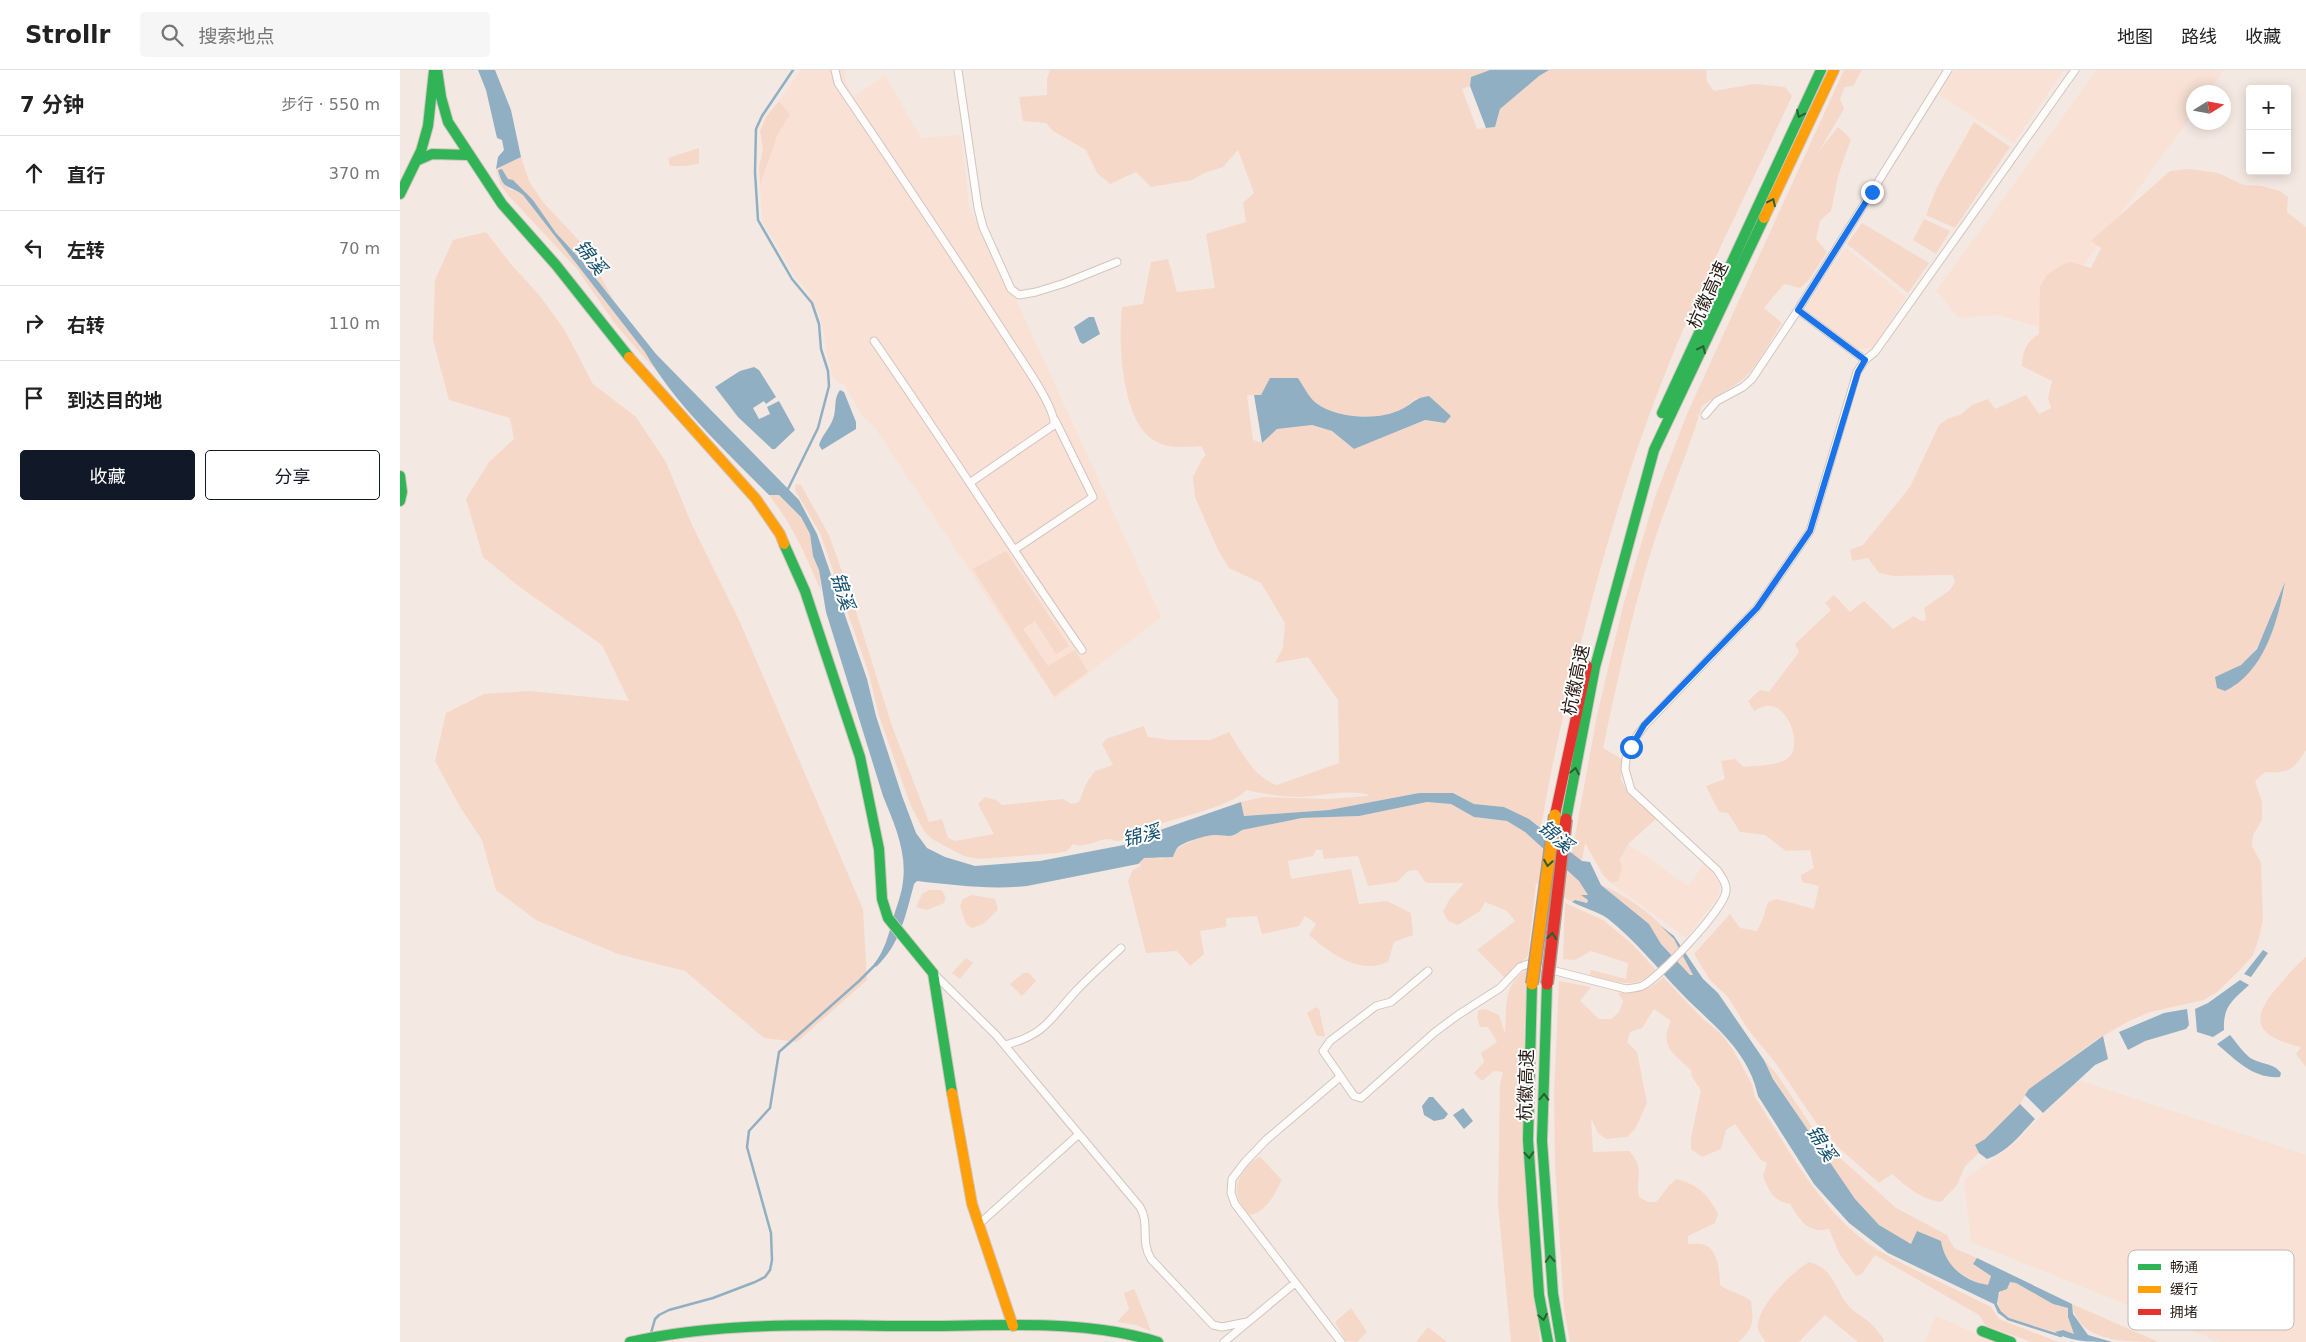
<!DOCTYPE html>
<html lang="zh">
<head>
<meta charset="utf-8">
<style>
  body { margin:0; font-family:"DejaVu Sans","Noto Sans SC",sans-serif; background:#f6f6f6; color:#222 }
  .controls { position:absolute; right:15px; top:15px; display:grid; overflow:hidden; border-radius:5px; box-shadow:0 2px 12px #0003 }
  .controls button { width:45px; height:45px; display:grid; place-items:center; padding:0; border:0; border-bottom:1px solid #e0e0e0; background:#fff; color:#222; font:25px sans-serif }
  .compass { position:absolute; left:1786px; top:15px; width:45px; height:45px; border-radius:50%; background:#fff; box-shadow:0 2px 12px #0003; rotate:79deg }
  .stop { position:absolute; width:15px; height:15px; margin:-11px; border:4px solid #1a73e8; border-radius:50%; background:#fff }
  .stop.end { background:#1a73e8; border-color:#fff; box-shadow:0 1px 5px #0008 }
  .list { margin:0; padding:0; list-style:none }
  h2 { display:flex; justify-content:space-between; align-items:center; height:65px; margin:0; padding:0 20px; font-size:21px }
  h2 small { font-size:16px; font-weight:400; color:#767676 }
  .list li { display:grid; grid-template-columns:32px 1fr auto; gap:15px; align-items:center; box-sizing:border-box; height:75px; padding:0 20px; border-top:1px solid #e0e0e0 }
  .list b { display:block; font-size:19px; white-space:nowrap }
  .list em { font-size:16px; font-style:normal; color:#767676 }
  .actions { display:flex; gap:10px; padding:15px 20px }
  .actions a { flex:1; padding:11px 0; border:1px solid #111827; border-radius:5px; text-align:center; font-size:18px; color:#111827 }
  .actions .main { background:#111827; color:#fff }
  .icon { flex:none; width:28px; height:28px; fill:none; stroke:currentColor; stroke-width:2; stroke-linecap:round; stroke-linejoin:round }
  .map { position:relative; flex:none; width:1906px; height:1272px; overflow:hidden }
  header { display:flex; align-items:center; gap:30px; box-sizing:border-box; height:70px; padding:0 25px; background:#fff; border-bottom:1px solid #e0e0e0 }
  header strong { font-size:24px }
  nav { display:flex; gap:28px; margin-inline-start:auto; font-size:18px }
  .search { width:350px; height:45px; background:#f6f6f6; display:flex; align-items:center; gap:12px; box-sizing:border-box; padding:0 18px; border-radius:5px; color:#767676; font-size:19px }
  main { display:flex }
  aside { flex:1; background:#fff }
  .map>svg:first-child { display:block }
  .built { fill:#f9e1d5 }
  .green { fill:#f6d8c8; fill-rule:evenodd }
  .water { fill:#91afc2 }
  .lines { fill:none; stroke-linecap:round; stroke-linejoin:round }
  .stream { stroke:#91afc2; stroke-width:2.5 }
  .street-casing { stroke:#d1c5bf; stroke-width:9 }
  .fast-casing { stroke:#d1c5bf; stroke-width:12 }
  .slow-casing { stroke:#d1c5bf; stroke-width:12 }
  .jam-casing { stroke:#d1c5bf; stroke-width:12 }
  .street { stroke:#fdfcfb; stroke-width:7 }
  .fast { stroke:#30b455; stroke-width:10 }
  .slow { stroke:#ff9f0a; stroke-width:10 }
  .jam { stroke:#e5322d; stroke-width:10 }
  .slow-bridge-casing { stroke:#a99991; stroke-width:14; stroke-linecap:butt }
  .jam-bridge-casing { stroke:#a99991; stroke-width:14; stroke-linecap:butt }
  .slow-bridge { stroke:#ff9f0a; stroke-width:11 }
  .jam-bridge { stroke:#e5322d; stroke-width:11 }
  .oneway { stroke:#2a5f31 }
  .route { stroke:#1a73e8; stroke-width:6 }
  .labels { text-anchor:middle; stroke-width:4; stroke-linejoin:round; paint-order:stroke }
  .street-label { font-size:18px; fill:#261a14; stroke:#fff }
  .water-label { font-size:19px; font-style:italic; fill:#15516f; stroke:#fff }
  .key { fill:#fff; stroke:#bebab8; stroke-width:1 }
  .key-label { font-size:14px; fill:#261a14 }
</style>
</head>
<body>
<header>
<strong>Strollr</strong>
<div class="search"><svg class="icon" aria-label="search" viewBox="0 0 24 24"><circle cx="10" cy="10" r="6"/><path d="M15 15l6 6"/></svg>搜索地点</div>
<nav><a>地图</a><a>路线</a><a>收藏</a></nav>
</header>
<main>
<aside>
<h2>7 分钟<small>步行 · 550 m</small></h2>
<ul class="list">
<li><svg class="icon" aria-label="ahead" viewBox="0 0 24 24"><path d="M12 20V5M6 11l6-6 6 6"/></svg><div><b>直行</b></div><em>370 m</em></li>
<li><svg class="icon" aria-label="left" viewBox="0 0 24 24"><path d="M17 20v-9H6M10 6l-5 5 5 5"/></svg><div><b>左转</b></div><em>70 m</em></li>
<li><svg class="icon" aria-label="right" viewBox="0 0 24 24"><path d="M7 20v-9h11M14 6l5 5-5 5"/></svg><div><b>右转</b></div><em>110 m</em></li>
<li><svg class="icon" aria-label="arrive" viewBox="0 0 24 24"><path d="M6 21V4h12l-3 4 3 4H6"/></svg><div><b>到达目的地</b></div></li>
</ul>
<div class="actions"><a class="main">收藏</a><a>分享</a></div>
</aside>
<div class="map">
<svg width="1906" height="1272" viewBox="0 0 1906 1272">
  <rect width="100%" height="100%" fill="#f4e8e2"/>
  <path class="built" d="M401,0H445L446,14L454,27L485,5L521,68L561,65L569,136L608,220L616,229L761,547L655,629L473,355L462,346L445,315L434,309L427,285L423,258L418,242L408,222L395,207L362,150L360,115L377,66L390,44L379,31Z
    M1555,0H1664L1614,73L1539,25Z
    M1697,0H1824L1808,22H1794L1793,43L1639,257L1598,245L1559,248L1536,221Z
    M1445,177L1506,227L1473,278L1457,279L1405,239Z
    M1228,774L1288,816L1304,794L1314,804L1320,815L1319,826L1286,868L1211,813Z
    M1678,1010L1906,1085V1272H1819L1571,1172L1564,1110L1610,1077Z
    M1536,1246L1595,1272H1524Z"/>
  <path class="green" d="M650,0H1090L1071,7L1070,16L1062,19L1077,59L1095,57L1100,39L1139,6L1149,0H1306L1307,12L1314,21L1354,14L1385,17L1392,26C1356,104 1317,181 1283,260C1242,355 1211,455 1185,556C1168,623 1152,690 1141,758L1129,749L1104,737L1074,734L1053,723H1019L929,740L844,746L841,732L863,727L928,729L968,726L969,725C948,719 922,726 900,727C882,727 864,724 846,720C836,735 773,749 754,756C742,760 731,769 718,771C714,771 711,769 707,769C696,770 684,779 673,774L667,781L658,783L579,789L564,786L532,769L524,761L511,736L479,646L469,604L420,463L395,420L396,414L401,415L429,465L455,538L492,656L529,752L542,749L548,768L556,771L594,764L578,734L585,727L596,730L602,735L663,729L672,734L679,732L686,714L695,701L713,695L702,674L706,669L744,656L748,667L772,670H810L829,662C841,681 854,708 877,715L939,693L938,630L908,587L875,593L883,578L885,553L861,513L829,498L818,480L795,427L793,407L802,389L806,385L801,376C785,377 769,379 755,371C721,353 718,270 722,237L743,234L751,192L768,189L777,222L815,218L806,164L846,152L843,133L854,123L838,80L823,97L804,103L792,110L751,117L736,102L710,114L697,103L686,80L653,61L646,53L623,51L619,27L647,25V9ZM897,308C903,315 908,328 916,333C937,349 978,351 1002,339C1007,337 1012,331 1017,328L1044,353L1025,350L954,379L932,361L912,355L877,359L862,373L853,370L847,325H861Z
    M1444,0H1462L1453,16L1445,17L1440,29L1444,39L1419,81L1438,57L1451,69L1438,106L1431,141L1420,151L1416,169L1427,182L1408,211L1400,218L1384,214L1364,238L1382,253C1370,270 1355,302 1338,313C1326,321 1314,327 1302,336C1290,376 1274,414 1260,454C1235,527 1219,603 1203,678L1222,689L1221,709L1225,717L1256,749L1228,774L1220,790L1222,798L1218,811L1211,813L1203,805L1185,773L1182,791L1172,783L1197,645L1223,536L1254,430L1287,344Z
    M379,31L390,44L377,66L360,115L359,97L363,80L360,61L366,47Z
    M1574,52L1610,77L1555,158L1526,145L1537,117Z
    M299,78V94L284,96H270L268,88Z
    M121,87L129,111L143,132L184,176L214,231L156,163L133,130L108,109L102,99L98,100L100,109L110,120H116L123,125L245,282L257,302L216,255L177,199L108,125L100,114L96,99Z
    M1789,99L1818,103L1844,115L1862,116L1880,121L1888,127L1887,142L1906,157V680C1893,700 1889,704 1865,702L1855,711L1862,732V750L1853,765L1852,776L1861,793L1863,850L1859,868L1853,885L1840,900L1817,922L1804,930L1750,942L1729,951L1696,970L1629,1019L1620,1034L1585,1069L1576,1075L1579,1083L1565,1096L1557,1115L1541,1132C1520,1129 1507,1117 1492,1104L1479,1113L1439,1078L1417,1054L1377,995L1347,958L1328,927L1310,910L1294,884L1330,844L1340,858L1357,861L1362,851L1368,832L1377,829L1414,839L1419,816L1402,812L1401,805L1414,798L1410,780L1386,781L1365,765L1340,762L1328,743L1319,742L1306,716L1325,709L1321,691L1335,689L1344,697C1356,695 1376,696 1387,689C1404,677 1389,632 1365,636C1362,637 1357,639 1354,641L1348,631L1360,620L1369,622L1399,582L1395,574L1431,540L1425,533L1434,525L1450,542L1464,531L1493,559L1514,546L1521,551L1526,550L1524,538L1550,520L1555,512L1553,505L1494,506L1479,503L1468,488L1452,491L1450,480L1463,475L1510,417L1539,355L1549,348L1560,345L1572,335L1588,329L1595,339L1626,325L1639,344L1651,338L1648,328L1652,311L1622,296C1623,280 1626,272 1639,264L1640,216L1648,204L1660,196L1670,192L1691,198L1701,178L1691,171L1770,101ZM1885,514C1880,553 1854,584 1834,617L1815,607C1823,603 1833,600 1840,595C1865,580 1870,538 1885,514Z
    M1524,149L1550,161L1536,184L1513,170Z
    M1462,153L1529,193L1508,223L1447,174Z
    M86,162L110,193L140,226L164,259L193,314L236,347L266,392L292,455L339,550L463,839L467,910L397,972L364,968L285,901L218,884L136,850L96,820L82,770L60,737L35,691L46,643L84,624L129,621L229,631L202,575L121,518L83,487L66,429L89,392L114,369L110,348L49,330L33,270L35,210L53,170Z
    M369,425H379L401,447L410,464L413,486L419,500L421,521C405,484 395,459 369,425Z
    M606,481L669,576L656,584L635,551L623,559L648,596L675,580L688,602L654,626L573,499Z
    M1027,732L1051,734L1078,748L1107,751L1125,762L1179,811L1189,826L1187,833L1175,830L1172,832L1136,813L1128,886L1105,908L1077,880L1115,851L1107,841L1085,832L1080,841L1058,855L1048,851L1043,842L1049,830L1064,813H1026L1017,800L1008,801L997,812L968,816L958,786L924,789L922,780H916L913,786L888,791L891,809L951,799L959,834L987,831L1011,843L1013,865L994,872L988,892C959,905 931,884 909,865L916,854L905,846L899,856L862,864L857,846L826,848V857L800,861L804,884L790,896L777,881L746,883L728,811L733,800L742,795L738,794L743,788L752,787L762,789C778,777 796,766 816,765C829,765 830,769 842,760L902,748L959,746Z
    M1201,815C1238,830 1281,865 1294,905H1290L1261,874L1249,854Z
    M529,820H542L546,828L544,833L527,840L516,837L522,824Z
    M572,825L595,829L598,840L583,854L572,858L566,854L560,836L563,829Z
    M1165,833L1203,850L1231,873L1256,900C1235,922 1215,911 1190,905L1191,900L1226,909L1228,893L1191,881L1175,890L1163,889Z
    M1906,887V997L1896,984L1901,977C1852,965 1849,948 1882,912C1889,904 1897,894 1906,887Z
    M566,888L573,893L560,909L552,903Z
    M1127,899C1124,964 1121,1029 1124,1094C1127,1153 1133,1213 1140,1272H1111L1098,1134L1100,1014L1103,1002L1094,1001L1082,1011L1074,1003L1084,992L1081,983L1097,972L1088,957H1080L1077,948L1079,940L1086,939L1099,945L1105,964C1107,938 1102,915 1127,899Z
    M623,903H629L636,911L622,926L610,914Z
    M1263,907L1302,948L1321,964L1332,978L1352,1014L1355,1027C1390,1081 1422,1145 1478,1180C1514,1201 1554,1218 1591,1237L1599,1249L1658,1272H1632L1586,1256L1579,1245L1475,1185L1462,1204L1456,1206L1440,1185L1429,1159C1408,1164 1400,1150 1390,1134C1373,1131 1369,1121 1363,1106L1367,1093L1361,1090L1335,1054L1326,1060L1321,1079L1302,1087L1291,1079V1068L1301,1020L1292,1007L1291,1000C1273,983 1259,977 1271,951L1254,939L1242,958L1230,962L1227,972L1237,982L1247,1033L1235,1059L1227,1067L1206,1069L1198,1063L1191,1048L1193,1082L1229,1081C1246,1100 1235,1106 1239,1127L1248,1132H1256C1264,1124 1267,1115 1277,1109C1298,1115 1308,1124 1318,1144L1315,1153L1288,1166V1174C1293,1174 1300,1173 1305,1175C1318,1180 1320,1203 1320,1215C1330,1222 1342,1224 1351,1231C1353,1253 1355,1257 1338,1272H1170L1164,1240L1155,1095L1154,1024L1159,911L1191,917L1180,931L1199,949H1211L1219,942L1223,931L1218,923C1236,922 1250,921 1263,907Z
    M916,937L919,939L925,966H917L907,943Z
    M1364,990L1376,1003L1412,1057L1429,1078L1496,1138L1547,1165L1554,1178L1577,1188L1573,1195L1591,1206L1588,1216C1570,1211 1553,1201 1543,1185C1521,1177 1496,1170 1478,1154C1443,1122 1419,1078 1394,1039C1383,1023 1372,1008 1364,990Z
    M860,1087L882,1110C875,1123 867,1142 850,1145C836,1131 831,1116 845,1100C849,1095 853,1089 860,1087Z
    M1409,1192C1432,1197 1435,1218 1447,1234C1452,1241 1462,1246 1468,1251C1474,1256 1479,1263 1484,1269L1482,1272H1458L1425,1245L1399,1272H1366C1363,1268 1359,1263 1358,1259C1355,1238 1392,1202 1409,1192Z
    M1610,1212L1616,1213L1653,1234L1668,1238V1247L1675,1265L1663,1260L1655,1262L1604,1247C1594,1232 1597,1223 1610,1212Z
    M734,1219L737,1225L751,1261L736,1255L717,1252L729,1239L724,1223Z
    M1672,1234L1759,1272C1725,1272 1678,1272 1672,1234Z
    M951,1238L967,1262L957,1272L946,1271L935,1252Z
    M1028,1257L1047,1272H1016Z"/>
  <path class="water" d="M78,0H95L111,40L121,87L96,99L98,87L104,80L102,70L97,68L86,20Z
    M1090,0H1149L1139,6L1100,39L1095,57L1086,58L1070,16L1071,7Z
    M102,99L108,109L113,110L133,130L156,163L181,190L256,284L399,430L417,464L467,609L476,646L502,726L516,763L527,778L545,787L575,796L640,791L729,774L760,760L841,732L844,746L929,740L1019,723H1053L1074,734L1104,737L1129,749L1182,791L1190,792L1201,815L1249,854L1261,874L1290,905H1293L1274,869L1261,856L1274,866L1303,909L1318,923L1364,990L1373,1009L1455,1129L1479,1155L1511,1174L1517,1161L1541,1171C1545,1195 1563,1211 1588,1215L1591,1206L1573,1194L1577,1188L1672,1234L1673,1244L1688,1265L1712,1272C1692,1272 1670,1272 1655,1262L1663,1260L1674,1264L1668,1247V1238L1653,1234L1616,1213L1610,1212L1607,1219L1599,1222L1597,1234L1604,1247L1598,1243L1594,1234L1488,1183L1449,1153L1414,1114L1358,1026C1348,979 1312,955 1282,924C1257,898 1235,870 1207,848C1197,841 1183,838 1172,832L1175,830L1187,833L1188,830L1181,825H1188L1179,811L1125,762L1107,751L1074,747L1051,734L1027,732L959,746L902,748L842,760C830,769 829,765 816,765C807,765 786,771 778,777C776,779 774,784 773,787L744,788L738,794L627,816C590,820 554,815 517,811L514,814C506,844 500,875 476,897L474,894C485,880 488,866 493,849C496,837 502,824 503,811C507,782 494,753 483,726L426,542L419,500L413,486L410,464L401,447L379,425H369C326,381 276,336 245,282L123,125C109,114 103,121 98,100Z
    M689,247H694L700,264L683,274L680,272L674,257Z
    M354,297L359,300L376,327L366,334L364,331L353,338L359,349L370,344L367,337L379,331L395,360L375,379H372L338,347L315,317L340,301Z
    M870,308H898C903,315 909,328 916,333C937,349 979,351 1002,339C1014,333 1014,328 1029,326L1051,346L1045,353L1025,350L954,379L932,361L912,355L877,359L862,373L854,325H861Z
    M440,320L444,322L456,352V359L422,380L419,375C422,365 430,358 433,349C437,339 433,329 440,320Z
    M1885,512C1878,551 1864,603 1825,621L1817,618L1815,607L1841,595L1857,579Z
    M1863,880L1868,883L1851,907L1844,904Z
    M1840,910L1849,915C1832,931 1823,936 1824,960L1813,967L1797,962L1795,939L1808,933Z
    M1787,939L1789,955L1786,959L1745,971L1728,980L1719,962L1764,943Z
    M1830,965C1836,972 1842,981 1849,987C1860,995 1873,992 1881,1003L1880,1007C1853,1009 1836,990 1817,974Z
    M1703,966L1708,989L1695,995L1643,1043L1625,1025L1629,1019Z
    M1029,1027H1033L1048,1044L1044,1049L1034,1051L1024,1045L1022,1036Z
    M1620,1034L1635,1049C1621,1064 1608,1082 1587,1089L1579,1083L1575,1075L1585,1069Z
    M1063,1038L1073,1051L1064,1059L1053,1045Z"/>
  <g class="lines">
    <path class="stream" d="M388,419L418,358L429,316L428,301L421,279L419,254L412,233L392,209L358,150L355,102L356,59L362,46L393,0
      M1601,1243L1608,1249L1661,1266
      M251,1263L255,1249L259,1245L269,1240L313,1228L355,1212L365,1207L370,1200L372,1190L371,1163L347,1077L349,1061L370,1038L379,982L459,911L477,893"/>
    <g class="street-casing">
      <path id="street" d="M435,0L438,13C495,97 551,181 606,266C617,284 656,337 654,355L571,412
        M558,0L578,138L583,157L611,219L619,225L636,222L665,213L717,192
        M1398,240L1465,290
        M474,271C545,373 611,478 682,580
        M1305,345L1317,331L1343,317L1352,309L1398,240L1548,0
        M614,480L693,427L655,350
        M1028,901L991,932L976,936L930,971L923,981L954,1026L961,1028L1035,962L1058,945L1100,918L1120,897L1128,894L1226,919C1231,918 1237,918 1242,916C1258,909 1325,838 1326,821C1327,813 1321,806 1317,800L1231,720L1225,699L1226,689L1236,667L1245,655L1357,538L1410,461L1457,302L1465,290L1475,282L1675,0
        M533,903L596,965L740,1137C750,1154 740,1171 751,1189L813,1255L822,1257L847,1252
        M605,975C645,965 650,949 676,921C690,906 706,892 721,878
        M940,1007L866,1070L845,1092L832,1109L831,1123L835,1134L941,1272
        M578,1155L679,1064
        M824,1272L895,1213"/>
    </g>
    <g class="fast-casing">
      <path id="fast" d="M37,0L41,27L48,52L102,134L156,195L229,287
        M16,91L32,84L68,85
        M0,124L21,81L28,56L34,1
        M1262,343L1421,0
        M0,406L2,422L0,431
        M384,474L405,521L460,687L479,779L482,829L488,848L533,903L552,1023
        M1166,749L1195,597L1254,380L1364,148
        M1132,914L1128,1070L1139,1225L1148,1272
        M1147,914L1142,1071L1153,1224L1161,1272
        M1582,1261L1611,1272
        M230,1272C327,1250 426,1256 525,1256C602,1256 683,1249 758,1272"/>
    </g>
    <g class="slow-casing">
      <path id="slow" d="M1364,148L1434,0
        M229,287L356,429L380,464L384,474
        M552,1023L572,1134L613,1256"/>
    </g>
    <g class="jam-casing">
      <path id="jam" d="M1155,745L1187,596"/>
    </g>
    <use href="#street" class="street"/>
    <use href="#fast" class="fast"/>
    <use href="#slow" class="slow"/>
    <use href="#jam" class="jam"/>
    <g class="slow-bridge-casing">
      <path id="slow-bridge" d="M1132,914L1155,745"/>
    </g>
    <g class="jam-bridge-casing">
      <path id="jam-bridge" d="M1147,914L1166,749"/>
    </g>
    <use href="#slow-bridge" class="slow-bridge"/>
    <use href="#jam-bridge" class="jam-bridge"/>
  </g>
  <defs><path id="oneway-chevron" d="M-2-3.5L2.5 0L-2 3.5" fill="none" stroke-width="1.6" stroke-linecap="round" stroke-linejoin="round" transform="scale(1.25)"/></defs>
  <g class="oneway">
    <use href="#oneway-chevron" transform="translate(1400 44) rotate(115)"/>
    <use href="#oneway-chevron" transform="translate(1372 132) rotate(-65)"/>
    <use href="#oneway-chevron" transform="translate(1302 279) rotate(-65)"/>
    <use href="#oneway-chevron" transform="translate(1175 701) rotate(-79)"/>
    <use href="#oneway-chevron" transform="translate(1148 793) rotate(99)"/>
    <use href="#oneway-chevron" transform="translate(1152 866) rotate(-84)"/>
    <use href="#oneway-chevron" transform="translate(1144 1027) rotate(-88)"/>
    <use href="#oneway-chevron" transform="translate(1129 1085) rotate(86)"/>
    <use href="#oneway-chevron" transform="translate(1150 1189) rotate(-94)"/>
    <use href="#oneway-chevron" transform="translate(1143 1247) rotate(80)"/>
  </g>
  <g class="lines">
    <path class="route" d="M1231,677L1244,655L1357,538L1410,461L1458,302L1465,290L1398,240L1472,122"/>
  </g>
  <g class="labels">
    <g class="street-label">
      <text transform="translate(1308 225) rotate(-65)" y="6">杭徽高速</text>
      <text transform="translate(1176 610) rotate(-78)" y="6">杭徽高速</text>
      <text transform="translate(1126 1015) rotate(-88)" y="6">杭徽高速</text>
    </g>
    <g class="water-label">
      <text transform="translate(191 187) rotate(52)" y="7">锦溪</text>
      <text transform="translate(443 521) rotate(72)" y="7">锦溪</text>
      <text transform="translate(741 765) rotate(-14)" y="7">锦溪</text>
      <text transform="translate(1156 766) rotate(41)" y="7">锦溪</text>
      <text transform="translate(1422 1073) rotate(58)" y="7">锦溪</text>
    </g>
  </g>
  <rect x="1728" y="1180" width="166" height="80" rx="8" class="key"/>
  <rect x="1738" y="1194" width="23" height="6" fill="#30b455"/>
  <rect x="1738" y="1216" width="23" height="7" fill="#ff9f0a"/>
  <rect x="1738" y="1239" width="23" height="6" fill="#e5322d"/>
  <g class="key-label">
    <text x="1770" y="1202">畅通</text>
    <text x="1770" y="1224">缓行</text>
    <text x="1770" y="1247">拥堵</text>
  </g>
</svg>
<div class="controls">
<button>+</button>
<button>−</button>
</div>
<svg class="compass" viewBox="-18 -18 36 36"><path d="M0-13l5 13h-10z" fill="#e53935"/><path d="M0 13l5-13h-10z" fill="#767676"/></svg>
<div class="stop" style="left:1231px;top:677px"></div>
<div class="stop end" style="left:1472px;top:122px"></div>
</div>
</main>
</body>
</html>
